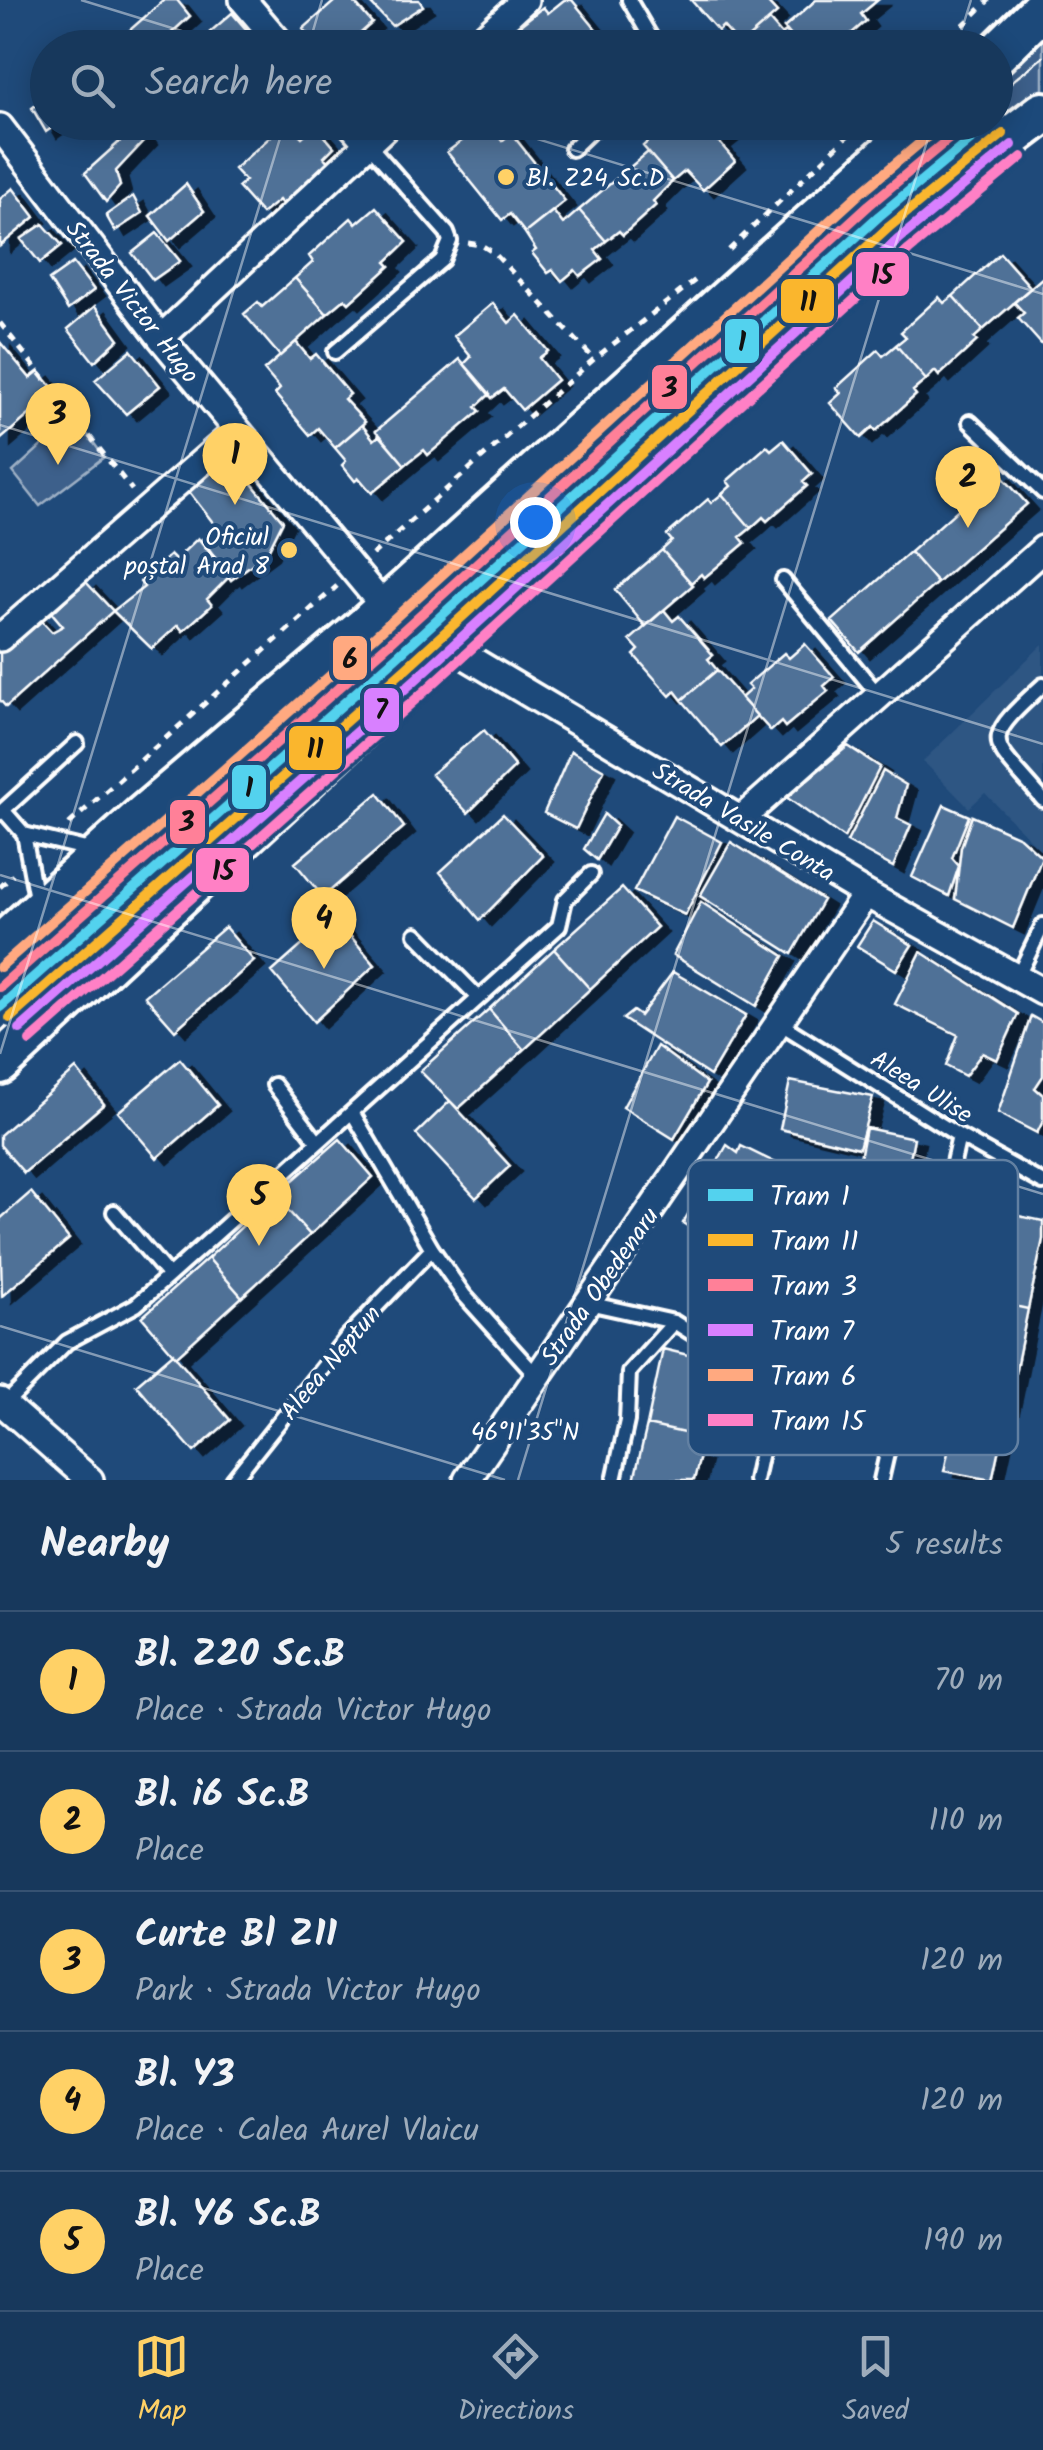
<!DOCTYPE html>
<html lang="en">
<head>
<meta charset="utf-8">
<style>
  body { margin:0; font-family:Kalam,sans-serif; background:#244365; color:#f1f3f6 }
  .you { position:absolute; left:535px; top:522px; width:35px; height:35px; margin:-25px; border:8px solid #fff; border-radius:50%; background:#1a73e8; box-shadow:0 0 0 15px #1a73e833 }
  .badge { display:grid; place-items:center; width:65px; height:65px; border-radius:50%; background:#ffd166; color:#111; font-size:32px; font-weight:700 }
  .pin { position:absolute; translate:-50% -82px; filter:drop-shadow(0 2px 5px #0008) }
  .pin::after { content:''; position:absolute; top:52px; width:35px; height:30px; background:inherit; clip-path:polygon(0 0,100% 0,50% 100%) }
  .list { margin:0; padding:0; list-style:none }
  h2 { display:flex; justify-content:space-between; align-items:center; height:130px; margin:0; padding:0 40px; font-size:42px }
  h2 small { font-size:32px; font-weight:400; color:#9eacbb }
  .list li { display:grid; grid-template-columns:65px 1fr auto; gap:30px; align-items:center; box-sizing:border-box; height:140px; padding:0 40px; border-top:2px solid #365272 }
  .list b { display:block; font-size:38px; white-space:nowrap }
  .list p { margin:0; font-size:32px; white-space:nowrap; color:#9eacbb }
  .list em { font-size:32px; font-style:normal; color:#9eacbb }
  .icon { flex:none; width:55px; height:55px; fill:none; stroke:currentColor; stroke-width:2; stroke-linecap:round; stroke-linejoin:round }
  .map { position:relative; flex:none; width:1043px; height:1480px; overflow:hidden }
  .search { position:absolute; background:#17385c; box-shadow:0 5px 25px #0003; left:30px; right:30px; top:30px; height:110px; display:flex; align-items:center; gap:25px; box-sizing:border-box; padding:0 35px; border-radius:55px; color:#9eacbb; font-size:38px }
  .sheet { height:830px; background:#17385c }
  nav { display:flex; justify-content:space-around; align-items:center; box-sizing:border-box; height:140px; border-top:2px solid #365272; background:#17385c; font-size:28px; color:#9eacbb }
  nav a { display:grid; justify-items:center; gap:5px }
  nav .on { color:#ffd166 }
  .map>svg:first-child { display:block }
  .built { fill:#2e5683 }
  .green { fill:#3c618b; stroke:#9eb0c5; stroke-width:2.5 }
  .building { fill:#507197; stroke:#fff; stroke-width:2.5; filter:url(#shadow) }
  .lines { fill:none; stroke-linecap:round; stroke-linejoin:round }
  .service-casing { stroke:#fff; stroke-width:20 }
  .minor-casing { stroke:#fff; stroke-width:32 }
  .primary-casing { stroke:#fff; stroke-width:48 }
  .path { stroke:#fff; stroke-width:5; stroke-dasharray:8 8; stroke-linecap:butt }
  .service { stroke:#1f4a7a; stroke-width:12 }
  .minor { stroke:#1f4a7a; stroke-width:25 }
  .primary { stroke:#1f4a7a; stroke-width:40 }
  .tram { stroke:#fff; stroke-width:2.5 }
  .tram-1-casing { stroke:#1f4a7a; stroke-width:18 }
  .tram-2-casing { stroke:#1f4a7a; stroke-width:18 }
  .tram-3-casing { stroke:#1f4a7a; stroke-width:18 }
  .tram-4-casing { stroke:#1f4a7a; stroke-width:18 }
  .tram-5-casing { stroke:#1f4a7a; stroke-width:18 }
  .tram-6-casing { stroke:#1f4a7a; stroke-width:18 }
  .tram-1 { stroke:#53d2ee; stroke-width:10 }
  .tram-2 { stroke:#fab62d; stroke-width:10 }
  .tram-3 { stroke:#ff8098; stroke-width:10 }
  .tram-4 { stroke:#d880ff; stroke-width:10 }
  .tram-5 { stroke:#ffa980; stroke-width:10 }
  .tram-6 { stroke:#ff80c5; stroke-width:10 }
  .ticks { fill:none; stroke:#fff; stroke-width:2.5; stroke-opacity:0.45 }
  .poi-dot { fill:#ffd166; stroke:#1f4a7a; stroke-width:4 }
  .labels { text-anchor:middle; stroke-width:8; stroke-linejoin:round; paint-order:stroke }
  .poi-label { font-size:25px; fill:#fff; stroke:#1f4a7a; text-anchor:start }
  .street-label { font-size:25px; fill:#fff; stroke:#1f4a7a }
  .key { fill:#1f4a7a; stroke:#6280a2; stroke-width:2.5 }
  .key-label { font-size:28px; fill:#fff }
  .ticks-label { font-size:25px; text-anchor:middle; fill:#fff; stroke:#1f4a7a; stroke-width:8; stroke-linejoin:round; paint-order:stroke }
  .line-badge { stroke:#1f4a7a; stroke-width:4 }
  .pale-badge-label { font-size:28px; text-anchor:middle; font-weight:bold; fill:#111 }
</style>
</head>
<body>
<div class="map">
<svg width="1043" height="1480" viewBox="0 0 1043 1480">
  <defs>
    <filter id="shadow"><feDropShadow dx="11" dy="6" stdDeviation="0" flood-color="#0009"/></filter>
  </defs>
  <rect width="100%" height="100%" fill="#1f4a7a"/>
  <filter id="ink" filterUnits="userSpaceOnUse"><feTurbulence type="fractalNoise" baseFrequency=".01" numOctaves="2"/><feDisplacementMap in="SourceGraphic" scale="20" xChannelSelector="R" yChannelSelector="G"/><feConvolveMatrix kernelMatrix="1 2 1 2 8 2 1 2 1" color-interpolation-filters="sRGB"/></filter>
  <g filter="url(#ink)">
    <path class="built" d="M1043,644V853L985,793L969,808L923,761Z"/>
    <path class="green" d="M1043,20V89L888,213L409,655L386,632L935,123L996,122V65Z
      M74,416L104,457L40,506L13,472Z
      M367,643L392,669L70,969L59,957L0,1011V973Z"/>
    <path class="building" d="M164,0H177L190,16L155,48H134L123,36Z
      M336,0H352L372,23L344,48H320L303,29Z
      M377,0H419L423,6L392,26L372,5Z
      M564,0H572L599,33L581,48H505L500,41L543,7L548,13Z
      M691,0H765L777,13L740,45L723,26L718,31Z
      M816,0H878L861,14L866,21L844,40L839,35L825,48H801L784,28Z
      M232,13L251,35L236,48H203L214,38L210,32Z
      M769,20L782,35L787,31L801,48H742L740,45Z
      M48,94V122H60L46,132L32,108Z
      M287,122L302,137L315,125L334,147L324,157L334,169L287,210L279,200L262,214L238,187L245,181L234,169Z
      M454,122H487L465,138Z
      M487,122L502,141L511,133L565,201L525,233L510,214L502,220L447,152Z
      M642,122H721L730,133L719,142L735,161L703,190L685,171L673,181L643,146L654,136Z
      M137,126L146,139L116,171L120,186L106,202L85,173Z
      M648,152L673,181L653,201L656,205L623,235L619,231L606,241L579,210Z
      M186,184L204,211L169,241L150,216Z
      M13,188L35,217L0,246V199Z
      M133,196L142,213L115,231L106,215Z
      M376,207L407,242L386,262L390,266L349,303L345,299L327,314L295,278L313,262L309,256L351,218L356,224Z
      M579,210L606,241L595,250L602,259L580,276L575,270L562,281L553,270L548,273L532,253L536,250L525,233L553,211L563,224Z
      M43,224L62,245L40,263L21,239Z
      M157,233L180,261L153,280L132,253Z
      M1000,253L1031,288L983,330L953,296Z
      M73,263L94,290L68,310L49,280Z
      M1043,277V346L1018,318L1024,313L1014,302Z
      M295,278L327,314L280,356L244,314L258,302L262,307Z
      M953,296L983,330L974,338L977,341L939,376L935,371L926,380L896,345L906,337L901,332L939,297L944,303Z
      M493,303L509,323L518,315L548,351L539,358L557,380L522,410L504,389L492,398L464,364L471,357L454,336Z
      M95,306L119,339L94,362L68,329Z
      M0,342L30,378L39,371L56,392L0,440Z
      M296,342L310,359L316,354L350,394L344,399L365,422L335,448L318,428L310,435L275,394L280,389L264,370Z
      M896,345L926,380L913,391L916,395L876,431L873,427L861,438L830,403L841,393L836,388L878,350L883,356Z
      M131,350L160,386L126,414L95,380Z
      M460,359L490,394L476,407L480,411L428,455L424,450L405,465L376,431Z
      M362,425L374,440L380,435L405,465L372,493L359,478L355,481L342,465L346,461L335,448Z
      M783,440L812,474L803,482L807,486L767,521L763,517L751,528L722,494L731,486L727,481L767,446L771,450Z
      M228,455L283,521L267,553L231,580L202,539L218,529L187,489Z
      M999,473L1027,504L937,583L910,552Z
      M722,494L751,528L740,537L745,543L704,578L701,574L691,583L662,550L672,541L667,535L708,499L711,503Z
      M198,538L229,577L207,599L212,605L183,631L178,625L152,649L113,611L144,587L140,582L170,555L175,560Z
      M662,550L693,585L645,626L615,590Z
      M910,552L937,583L859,652L832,621Z
      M85,581L113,611L6,707L0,700V652L35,614L52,632L63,626L52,613Z
      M664,610L673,621L679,616L713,655L708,659L717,670L682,700L675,691L670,696L634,655L639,650L630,640Z
      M805,644L834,677L824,686L828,691L785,727L781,722L771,731L741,698L751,689L747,685L784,653L789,658Z
      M717,670L757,716L722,747L682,700Z
      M484,730L515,767L468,813L431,774Z
      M848,746L880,767L844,838L786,797Z
      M571,751L604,770L576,829L544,813Z
      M883,771L906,785L897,818L911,825L893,867L847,842Z
      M378,793L404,827L323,897L295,863Z
      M944,805L969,816L952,858L959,866L949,896L912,877Z
      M503,814L543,856L480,920L440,872Z
      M604,814L617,826L597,860L584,849Z
      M674,816L722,842L685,915L634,891Z
      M972,816L1020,837L1042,857L1013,928L955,899L961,847Z
      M731,842L823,900L792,954L700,896Z
      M622,888L657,927L590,989L554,949Z
      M701,902L784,956L756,1006L673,955Z
      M334,917L375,965L314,1022L272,972Z
      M873,921L912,945L896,970L857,946Z
      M225,927L254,961L175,1030L145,996Z
      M554,949L590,989L524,1050L489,1009Z
      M921,952L1018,1014L997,1060L982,1053L965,1076L946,1066L958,1035L895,1004Z
      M673,972L746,1015L710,1076L623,1019L633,1011L640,1016Z
      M489,1009L524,1050L458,1109L420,1071Z
      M1031,1016L1043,1023V1076L1035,1088L1043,1095V1121L1037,1133L998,1113Z
      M657,1046L707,1083L674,1139L623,1107Z
      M180,1059L218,1105L157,1158L118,1112Z
      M76,1069L104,1104L24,1173L0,1145V1135Z
      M790,1081L873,1097L859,1148L780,1129Z
      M450,1101L510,1166L476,1198L416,1134Z
      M866,1128L914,1138L897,1223L849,1213Z
      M340,1139L373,1177L310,1235L275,1196Z
      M727,1145L738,1153L741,1146L778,1164L777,1171L796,1179L758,1261L745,1255L740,1263L697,1243L701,1235L683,1223Z
      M31,1192L69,1239L2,1296L0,1219Z
      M275,1196L310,1235L242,1297L208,1258Z
      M999,1212L1043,1221V1239L1028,1309L981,1299Z
      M208,1258L242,1297L176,1357L142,1317Z
      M981,1299L1028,1309L1011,1393L963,1383Z
      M663,1349L713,1361L710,1375L716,1377L704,1429L698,1427V1436L647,1425Z
      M173,1353L230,1420L194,1452L136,1385Z
      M963,1383L1011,1393L992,1480L944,1471Z
      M647,1425L698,1436L694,1455L700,1456L694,1480H634Z"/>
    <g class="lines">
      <g class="service-casing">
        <path id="service" d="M629,0L657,48
          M572,149L600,122
          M335,352L442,260L450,241L447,233L369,145
          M970,422L1043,492
          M783,580L880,697
          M1043,685C977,745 991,738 1043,800
          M3,810L24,834L37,904
          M0,813L77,743
          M24,834L94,851
          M416,934L478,997
          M1017,978L1043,925
          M781,1024L959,1136L1043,1183
          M274,1085L317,1141
          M114,1212L169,1276
          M588,1303L674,1322L775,1386L755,1480
          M536,1375L464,1295L432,1249L352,1112L559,926L565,900L591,874
          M775,1386L808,1245
          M4,1405L67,1342L136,1305L169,1276L352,1112
          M233,1480L346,1338L432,1249
          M614,1480L627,1421L629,1372L674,1322
          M881,1480L959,1136"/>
      </g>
      <g class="minor-casing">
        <path id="minor" d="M243,0L284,48
          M472,48L525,0
          M349,122L369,145
          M0,127L161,338L385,608
          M161,338L391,122
          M0,638L236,432
          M447,645L866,894L1043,992
          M741,819L1043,549
          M0,1401L90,1480
          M467,1480L866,894"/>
      </g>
      <g class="primary-casing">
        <path id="primary" d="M996,54L1043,8
          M0,946L144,815L364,628L924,122
          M0,1063L929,199L1043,113"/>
      </g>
      <path class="path" d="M940,48L989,0
        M468,243L481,245L494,253L594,359
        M729,250L862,122
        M0,323L132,490
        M372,555L594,359L698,278
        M69,824L337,586
        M0,887L13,875"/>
      <use href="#service" class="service"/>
      <use href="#minor" class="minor"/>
      <use href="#primary" class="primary"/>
      <path class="tram" d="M996,94L1043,57
        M949,130L959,122"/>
      <g class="tram-1-casing">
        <path id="tram-1" d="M0,1007L395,658L879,216L992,122"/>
      </g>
      <g class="tram-2-casing">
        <path id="tram-2" d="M10,1018L405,669L889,227L1003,134"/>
      </g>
      <g class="tram-3-casing">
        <path id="tram-3" d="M0,987L385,647L869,205L969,122"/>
      </g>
      <g class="tram-4-casing">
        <path id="tram-4" d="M20,1029L415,680L899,239L1012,145"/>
      </g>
      <g class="tram-5-casing">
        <path id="tram-5" d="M0,967L375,636L859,194L945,122"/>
      </g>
      <g class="tram-6-casing">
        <path id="tram-6" d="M30,1041L425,691L909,250L1022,157"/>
      </g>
      <use href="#tram-1" class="tram-1"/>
      <use href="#tram-2" class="tram-2"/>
      <use href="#tram-3" class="tram-3"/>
      <use href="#tram-4" class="tram-4"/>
      <use href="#tram-5" class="tram-5"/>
      <use href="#tram-6" class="tram-6"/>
    </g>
  </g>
  <path class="ticks" d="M81,0L237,48M308,48L322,0M956,48L971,0M482,122L1043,294M0,425L1043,744M0,875L1043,1194M0,1054L285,122M0,1326L505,1480M518,1480L933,122"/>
  <g class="poi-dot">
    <circle cx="506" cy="177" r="10"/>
    <circle cx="289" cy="550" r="10"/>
  </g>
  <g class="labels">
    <g class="poi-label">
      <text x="526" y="186">Bl. Z24 Sc.D</text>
      <text x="269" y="545" text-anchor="end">Oficiul<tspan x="269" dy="29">poștal Arad 8</tspan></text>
    </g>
    <g class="street-label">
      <text transform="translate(133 301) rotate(52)" y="9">Strada Victor Hugo</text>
      <text transform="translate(744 821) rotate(31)" y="9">Strada Vasile Conta</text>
      <text transform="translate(922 1086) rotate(32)" y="9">Aleea Ulise</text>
      <text transform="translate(599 1286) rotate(-55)" y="9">Strada Obedenaru</text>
      <text transform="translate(330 1362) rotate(-50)" y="9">Aleea Neptun</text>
    </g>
  </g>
  <rect x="688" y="1160" width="330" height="295" rx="15" class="key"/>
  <rect x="708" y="1189" width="45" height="12" fill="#53d2ee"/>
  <rect x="708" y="1234" width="45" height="12" fill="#fab62d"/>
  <rect x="708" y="1279" width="45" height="12" fill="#ff8098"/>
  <rect x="708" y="1324" width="45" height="12" fill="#d880ff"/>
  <rect x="708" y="1369" width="45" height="12" fill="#ffa980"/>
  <rect x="708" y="1414" width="45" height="12" fill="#ff80c5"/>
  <g class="key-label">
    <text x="770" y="1205">Tram 1</text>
    <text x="770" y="1250">Tram 11</text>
    <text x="770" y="1295">Tram 3</text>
    <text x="770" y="1340">Tram 7</text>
    <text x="770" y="1385">Tram 6</text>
    <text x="770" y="1430">Tram 15</text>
  </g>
  <g class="ticks-label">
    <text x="525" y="1440">46°11'35"N</text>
  </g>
  <g class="line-badge">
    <rect x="854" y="250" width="57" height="48" rx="10" fill="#ff80c5"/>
    <rect x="779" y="277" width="57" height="48" rx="10" fill="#fab62d"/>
    <rect x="723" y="317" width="38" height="48" rx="10" fill="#53d2ee"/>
    <rect x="650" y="363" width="39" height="48" rx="10" fill="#ff8098"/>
    <rect x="331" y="634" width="38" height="48" rx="10" fill="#ffa980"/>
    <rect x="362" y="686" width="39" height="48" rx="10" fill="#d880ff"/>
    <rect x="287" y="724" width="57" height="48" rx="10" fill="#fab62d"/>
    <rect x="230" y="763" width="38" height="48" rx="10" fill="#53d2ee"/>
    <rect x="168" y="798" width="39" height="48" rx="10" fill="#ff8098"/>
    <rect x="194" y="846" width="57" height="48" rx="10" fill="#ff80c5"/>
  </g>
  <g class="pale-badge-label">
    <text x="882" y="284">15</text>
    <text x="808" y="311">11</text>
    <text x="742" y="351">1</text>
    <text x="670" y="397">3</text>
    <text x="350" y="668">6</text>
    <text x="381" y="719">7</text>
    <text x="315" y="758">11</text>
    <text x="249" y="797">1</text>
    <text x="187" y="831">3</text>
    <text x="223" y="880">15</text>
  </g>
</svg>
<div class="you"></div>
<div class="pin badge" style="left:235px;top:505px">1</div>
<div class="pin badge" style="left:968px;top:528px">2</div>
<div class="pin badge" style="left:58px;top:465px">3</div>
<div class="pin badge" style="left:324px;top:969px">4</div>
<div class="pin badge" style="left:259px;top:1246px">5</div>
<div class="search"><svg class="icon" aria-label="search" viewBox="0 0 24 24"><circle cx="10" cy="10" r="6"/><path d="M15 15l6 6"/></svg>Search here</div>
</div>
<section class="sheet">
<h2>Nearby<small>5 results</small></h2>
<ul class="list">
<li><span class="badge">1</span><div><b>Bl. Z20 Sc.B</b><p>Place · Strada Victor Hugo</p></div><em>70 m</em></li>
<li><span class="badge">2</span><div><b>Bl. i6 Sc.B</b><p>Place</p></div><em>110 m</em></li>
<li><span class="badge">3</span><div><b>Curte Bl Z11</b><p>Park · Strada Victor Hugo</p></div><em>120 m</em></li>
<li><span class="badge">4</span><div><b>Bl. Y3</b><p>Place · Calea Aurel Vlaicu</p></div><em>120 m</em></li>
<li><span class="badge">5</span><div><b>Bl. Y6 Sc.B</b><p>Place</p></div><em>190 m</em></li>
</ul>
</section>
<nav>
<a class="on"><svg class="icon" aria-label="map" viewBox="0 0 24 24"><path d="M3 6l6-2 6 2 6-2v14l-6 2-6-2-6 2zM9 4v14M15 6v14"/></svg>Map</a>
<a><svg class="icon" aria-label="directions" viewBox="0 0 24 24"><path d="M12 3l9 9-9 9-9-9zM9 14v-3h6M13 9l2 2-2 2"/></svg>Directions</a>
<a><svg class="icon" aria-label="saved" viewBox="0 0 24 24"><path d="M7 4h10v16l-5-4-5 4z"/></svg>Saved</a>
</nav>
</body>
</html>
